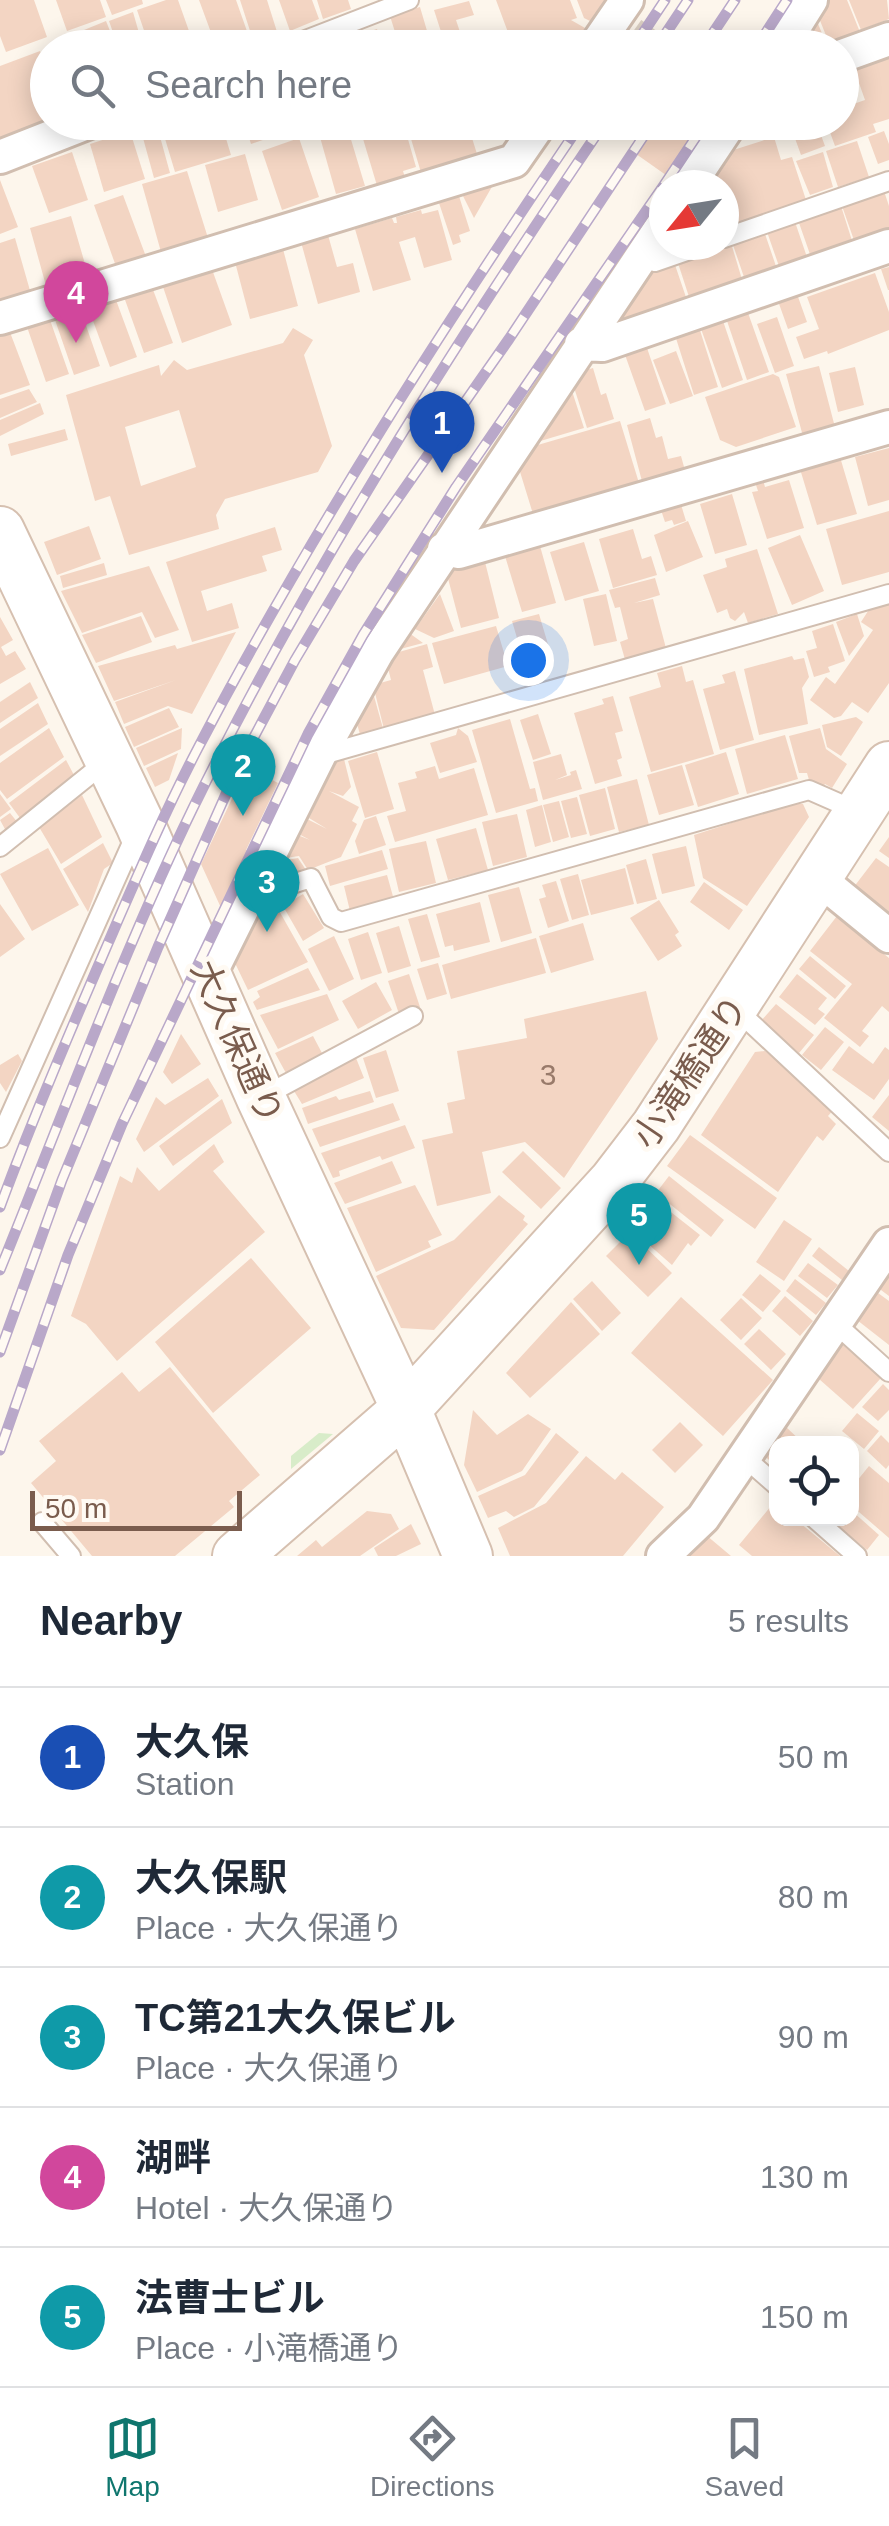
<!DOCTYPE html>
<html lang="en">
<head>
<meta charset="utf-8">
<style>
  body { margin:0; font-family:Helvetica,"Noto Sans JP",sans-serif; background:#f2f2f3; color:#1f2937 }
  .controls { position:absolute; right:30px; bottom:30px; display:grid; overflow:hidden; border-radius:20px; box-shadow:0 5px 25px #0003 }
  .controls button { width:90px; height:90px; display:grid; place-items:center; padding:0; border:0; border-bottom:2px solid #e0e1e3; background:#fff; color:#1f2937; font:50px sans-serif }
  .compass { position:absolute; left:649px; top:170px; width:90px; height:90px; border-radius:50%; background:#fff; box-shadow:0 5px 25px #0003; rotate:240deg }
  .scale { position:absolute; left:30px; bottom:25px; width:212px; box-sizing:border-box; padding-left:10px; border:5px solid #7a5c4d; border-top:0; font-size:28px; line-height:35px; white-space:nowrap; color:#7a5c4d; -webkit-text-stroke:8px #fffaf3; paint-order:stroke }
  .you { position:absolute; left:528px; top:660px; width:35px; height:35px; margin:-25px; border:8px solid #fff; border-radius:50%; background:#1a73e8; box-shadow:0 0 0 15px #1a73e833 }
  .badge { display:grid; place-items:center; width:65px; height:65px; border-radius:50%; background:#0f766e; color:#fff; font-size:32px; font-weight:700 }
  .pin { position:absolute; translate:-50% -82px; filter:drop-shadow(0 2px 5px #0008) }
  .pin::after { content:''; position:absolute; top:52px; width:35px; height:30px; background:inherit; clip-path:polygon(0 0,100% 0,50% 100%) }
  .list { margin:0; padding:0; list-style:none }
  h2 { display:flex; justify-content:space-between; align-items:center; height:130px; margin:0; padding:0 40px; font-size:42px }
  h2 small { font-size:32px; font-weight:400; color:#747a83 }
  .list li { display:grid; grid-template-columns:65px 1fr auto; gap:30px; align-items:center; box-sizing:border-box; height:140px; padding:0 40px; border-top:2px solid #e0e1e3 }
  .list b { display:block; font-size:38px; white-space:nowrap }
  .list p { margin:0; font-size:32px; white-space:nowrap; color:#747a83 }
  .list em { font-size:32px; font-style:normal; color:#747a83 }
  .icon { flex:none; width:55px; height:55px; fill:none; stroke:currentColor; stroke-width:2; stroke-linecap:round; stroke-linejoin:round }
  .map { position:relative; flex:none; width:889px; height:1556px; overflow:hidden }
  .search { position:absolute; background:#fff; box-shadow:0 5px 25px #0003; left:30px; right:30px; top:30px; height:110px; display:flex; align-items:center; gap:25px; box-sizing:border-box; padding:0 35px; border-radius:55px; color:#747a83; font-size:38px }
  .sheet { height:830px; background:#fff }
  nav { display:flex; justify-content:space-around; align-items:center; box-sizing:border-box; height:140px; border-top:2px solid #e0e1e3; background:#fff; font-size:28px; color:#747a83 }
  nav a { display:grid; justify-items:center; gap:5px }
  nav .on { color:#0f766e }
  .map>svg:first-child { display:block }
  .green { fill:#d8ecc9 }
  .building { fill:#f3d5c3; fill-rule:evenodd }
  .lines { fill:none; stroke-linecap:round; stroke-linejoin:round }
  .street-tunnel { stroke:#dcd0c4; stroke-width:32; stroke-dasharray:32 16; stroke-linecap:butt }
  .lane-casing { stroke:#d1beb0; stroke-width:22 }
  .street-casing { stroke:#d1beb0; stroke-width:38 }
  .secondary-casing { stroke:#d6c0b0; stroke-width:52 }
  .lane { stroke:#fff; stroke-width:18 }
  .street { stroke:#fff; stroke-width:32 }
  .secondary { stroke:#fff; stroke-width:48 }
  .rail-casing { stroke:#b9a8c9; stroke-width:11 }
  .rail { stroke:#fffaf3; stroke-width:8; stroke-dasharray:22; stroke-linecap:butt }
  .labels { text-anchor:middle; stroke-width:10; stroke-linejoin:round; paint-order:stroke }
  .number-label { font-size:30px; fill:#987a6a }
  .street-label { font-size:35px; fill:#7a5c4d; stroke:#fffaf3 }
</style>
</head>
<body>
<div class="map">
<svg width="889" height="1556" viewBox="0 0 889 1556">
  <rect width="100%" height="100%" fill="#fdf6ec"/>
  <path class="green" d="M319,1433L333,1434L291,1469V1456Z"/>
  <path class="building" d="M0,0H34L47,37L6,52L0,36Z
    M56,0H100L106,17L67,31Z
    M106,0H142L143,4L112,15Z
    M166,0H178L189,31L149,45L137,10Z
    M199,0H236L248,34L216,46Z
    M240,0H267L278,35L254,43Z
    M279,0H312L319,19L290,31Z
    M317,0H348L351,9L323,19Z
    M496,0H570L577,18L571,20L585,28L574,47L545,30L512,43Z
    M577,0H612L592,22L584,18Z
    M825,0H847L864,42L831,48L817,13Z
    M849,0H887L889,19L861,30Z
    M469,1L474,15L456,20L461,35L444,41L434,10Z
    M420,7L430,41L400,48L390,16Z
    M133,12L141,40L132,42L130,36L116,41L109,21Z
    M814,14L828,48H794Z
    M106,21L116,46L128,41L130,48H92L84,30Z
    M359,28L361,34L377,29L383,48H346L343,34Z
    M81,32L88,48H51L50,44Z
    M198,32L204,48H178L175,42Z
    M340,35L344,48H306Z
    M475,35L479,48H444V47Z
    M40,51L48,73V122L0,148V66Z
    M889,57V119L873,124L876,132L835,146L827,124L842,122V108L865,100L854,69Z
    M842,76L851,100L842,103Z
    M198,122L202,138L224,132L231,155L175,172L163,132Z
    M244,122H286L289,131L251,144Z
    M291,122H330V123L296,135Z
    M358,122H403L416,167L403,171L406,181L378,189Z
    M406,122H467L477,154L451,162L452,166L422,176Z
    M480,122H504L508,133L486,140Z
    M647,122H713L673,180L629,149Z
    M747,122L785,123L735,142Z
    M816,122L825,146L801,155L792,130Z
    M346,123L365,186L336,194L318,130Z
    M130,131L145,179L104,192L90,144Z
    M884,131L889,144V160L878,164L868,137Z
    M159,133L170,173L154,178L143,138Z
    M774,137L781,160L792,157L807,203L724,229V185H706L724,153Z
    M299,138L319,197L282,210L262,151Z
    M857,141L869,177L838,187L826,151Z
    M72,152L88,200L49,213L32,166Z
    M823,152L833,187L810,195L796,161Z
    M245,154L258,200L218,212L205,165Z
    M187,171L208,238L161,252L142,184Z
    M497,178L474,218L459,188Z
    M0,180L18,227L0,234Z
    M884,191L889,206V234L856,246L842,206Z
    M123,195L148,262L118,272L94,205Z
    M459,196L470,231L459,235L461,242L453,245L439,203Z
    M841,206L854,247L812,260L798,220Z
    M421,210L422,214L438,210L452,260L424,268L415,237L399,242L411,280L373,291L355,229L392,218L394,223H397L396,217Z
    M71,216L90,281L48,293L30,228Z
    M794,219L809,263L781,272L766,229Z
    M764,231L778,272L746,283L732,242Z
    M328,235L337,267L353,263L360,292L318,304L301,242Z
    M15,238L33,301L0,311V243Z
    M731,243L744,286L691,303L677,260Z
    M283,249L298,306L250,319L235,262Z
    M209,261L232,325L182,343L160,278Z
    M674,262L688,303L616,327L612,312L640,273Z
    M889,267V290H888L881,269Z
    M875,273L889,312V330L828,354L827,351L804,359L796,337L819,329L807,297Z
    M152,287L173,343L144,353L124,297Z
    M797,294L807,322L788,329L778,301Z
    M116,300L137,357L110,367L89,310Z
    M80,308L100,366L74,375L54,317Z
    M747,310L769,372L747,380L726,318Z
    M49,317L69,374L46,382L26,324Z
    M777,317L794,366L775,373L757,324Z
    M722,318L743,380L722,388L700,326Z
    M698,324L718,387L694,395L674,332Z
    M8,327L30,385L0,395V329Z
    M293,328L313,340L304,355L332,446L318,472L225,499L216,515L219,529L129,555L110,496L95,501L66,395L159,365L161,376L174,360L187,370L283,343ZM179,410L196,467L141,486L125,427Z
    M646,345L666,404L645,411L624,352Z
    M676,351L693,396L670,404L653,360Z
    M819,366L836,431L804,440L786,374Z
    M855,367L864,405L838,412L829,373Z
    M593,368L601,395L606,393L614,419L587,428L570,375Z
    M773,374L779,377L796,427L736,447L720,440L705,397Z
    M29,389L37,402L0,418V399Z
    M572,391L584,428L537,442Z
    M40,403L44,414L0,436V420Z
    M650,418L656,438L662,436L668,459L681,456L686,474L643,485L627,425Z
    M620,421L639,483L533,514L517,462L527,459L524,449Z
    M65,429L68,440L11,456L8,444Z
    M889,448V500L868,506L855,457Z
    M840,457L857,514L817,525L800,469Z
    M763,480L765,487L789,480L804,528L767,539L752,492L758,491L755,482Z
    M732,494L747,545L715,554L700,504Z
    M679,498L686,521L674,525L672,520L665,522L659,504Z
    M889,511V572L842,585L826,529Z
    M688,521L703,557L666,572L654,535Z
    M89,526L101,559L57,575L44,542Z
    M275,527L282,550L262,556L267,571L201,591L207,611L232,603L239,628L192,642L166,562Z
    M633,529L642,559L651,556L657,575L613,588L599,539Z
    M800,535L824,591L792,605L768,548Z
    M584,542L599,591L565,601L550,552Z
    M540,546L556,603L522,612L505,556Z
    M757,549L778,614L748,623L744,612L735,621L730,618L727,609L717,613L703,575L727,567L725,559Z
    M484,558L499,618L461,628L445,567Z
    M104,563L107,575L63,588L60,576Z
    M149,566L179,630L155,638L142,612L82,633L61,591Z
    M655,578L660,595L634,603L653,599L667,652L626,663L620,642L628,639L620,607L615,608L609,590Z
    M440,594L454,631L434,638L415,629Z
    M606,594L617,641L594,646L583,599Z
    M889,603V683L868,713L852,702L841,716L834,718L810,700L826,677L835,684L873,630L861,622L870,608Z
    M539,614L553,661L526,669L512,621Z
    M857,614L864,636L849,656L836,622Z
    M141,616L152,642L96,663L82,635Z
    M0,617L13,640L1,647L6,656L15,651L26,669L0,684Z
    M833,624L845,661L828,667L830,672L814,677L806,651L817,648L812,631Z
    M496,626L508,666L444,684L432,643Z
    M405,630L423,643L389,652Z
    M236,632L192,714L168,706L124,724L115,702L176,680L114,701L98,666L175,645L177,649Z
    M427,644L433,667L423,670L435,715L384,729L373,685L391,680L385,656Z
    M792,656L794,660L804,658L809,677L802,688L808,724L759,735L744,669Z
    M682,666L686,682L693,680L714,754L651,772L629,697L661,687L657,673Z
    M735,671L754,740L720,750L703,689L725,683L722,675Z
    M30,682L38,698L0,723V702Z
    M372,689L384,732L361,738L354,713Z
    M613,696L623,731L615,733L622,758L617,760L622,776L595,784L574,713L604,704L602,699Z
    M38,703L48,724L0,756V729Z
    M169,708L179,727L134,747L125,727Z
    M538,714L551,754L533,760L520,720Z
    M856,717L863,722L841,756L827,747L822,725Z
    M510,719L530,789L535,788L538,801L496,813L472,730Z
    M49,728L64,757L7,799L0,790V763Z
    M182,728L181,749L144,766L136,748Z
    M458,728L468,736L477,762L440,773L430,743L456,735Z
    M820,728L826,749L847,764L832,788L825,784L822,788L809,780L807,773H799L789,736Z
    M785,735L798,779L747,794L735,749Z
    M377,752L394,809L365,818L348,761Z
    M726,752L739,794L698,807L685,765Z
    M178,753L169,780L155,787L146,768Z
    M561,754L567,775L555,780L571,775L570,772L576,770L582,789L543,800L533,762Z
    M343,755L351,787L343,796L329,791L359,807L352,821L357,824L341,857L308,870L299,856L278,859L290,832L310,840L291,830L299,815L327,829L309,818L324,787L316,783L325,762Z
    M66,760L75,777L20,818L9,803Z
    M682,765L694,805L659,815L647,775Z
    M435,766L439,779L474,768L488,815L395,842L387,816L406,811L398,783L417,778L415,772Z
    M247,767L278,783L246,850L260,857L227,921L201,864Z
    M637,779L649,825L619,832L607,787Z
    M605,788L615,829L590,836L579,795Z
    M0,794L11,809L0,817Z
    M82,795L102,837L61,864L39,827Z
    M577,797L587,834L571,838L561,801Z
    M559,801L569,837L553,842L543,805Z
    M794,803L803,804L809,817L747,906L703,878L694,835Z
    M542,805L551,842L535,847L526,810Z
    M10,813L18,823L6,831L0,820Z
    M517,814L527,857L493,866L482,822Z
    M376,816L386,845L359,854L355,841L364,820Z
    M476,828L488,870L448,880L436,839Z
    M889,837V858L879,851Z
    M426,841L436,883L399,892L389,849Z
    M103,843L113,863L104,869L88,912L63,869Z
    M686,846L695,886L662,894L652,854Z
    M48,848L79,905L32,931L0,874Z
    M382,850L388,869L330,886L325,866Z
    M298,858L306,870L283,879L282,875L267,878L275,862Z
    M876,858L889,867V921L850,892Z
    M646,859L657,899L637,904L626,865Z
    M625,868L634,904L591,915L581,880Z
    M578,874L589,915L572,920L560,879Z
    M387,875L394,900L350,911L344,886Z
    M556,881L569,921L548,928L539,899L546,897L542,885Z
    M704,882L743,910L729,930L690,902Z
    M519,887L532,933L501,942L488,895Z
    M303,894L324,928L303,941L283,906Z
    M273,900L308,962L248,990L233,959L254,906Z
    M659,900L679,932L675,935L682,946L658,961L630,918Z
    M480,902L490,942L454,951L453,945L445,947L436,914Z
    M0,904L25,939L0,957Z
    M427,914L440,957L421,962L408,919Z
    M837,916L889,958V1012L882,1006L862,1031L869,1036L860,1047L824,1018L852,984L810,951Z
    M583,923L594,960L551,973L539,936Z
    M399,926L411,966L388,973L376,933Z
    M368,932L382,973L361,980L348,939Z
    M334,936L354,979L329,991L308,949Z
    M536,938L546,973L451,999L442,965Z
    M810,956L846,986L835,999L799,969Z
    M438,963L447,994L427,1000L417,969Z
    M308,968L320,990L257,1010L253,1002L260,997L257,991Z
    M409,974L420,1007L399,1014L388,981Z
    M797,974L827,998L818,1009L825,1014L815,1025L779,997Z
    M376,982L392,1010L358,1029L342,1001Z
    M646,991L658,1039L564,1178L525,1142L482,1152L491,1193L437,1206L422,1140L453,1133L447,1103L465,1099L457,1051L527,1038L524,1019Z
    M327,994L339,1020L278,1049L260,1015Z
    M776,1004L814,1035L799,1053L761,1021Z
    M825,1027L844,1042L821,1070L802,1055Z
    M181,1034L201,1064L172,1084L163,1072Z
    M313,1036L323,1055L287,1075L275,1053Z
    M849,1046L873,1064L885,1047L889,1050V1079L874,1100L832,1070Z
    M386,1050L399,1091L376,1098L363,1058Z
    M765,1051L835,1108L828,1116L836,1124L823,1141L817,1136L778,1192L701,1135L755,1052Z
    M18,1054L22,1061L6,1092L0,1083V1065Z
    M356,1058L364,1078L302,1104L294,1091Z
    M208,1078L219,1096L144,1152L136,1139L156,1097L165,1105Z
    M370,1091L374,1102L308,1124L302,1108L336,1096L339,1100Z
    M889,1095V1131L872,1117Z
    M222,1099L232,1123L173,1166L159,1146Z
    M393,1103L400,1120L320,1147L312,1129Z
    M405,1125L415,1148L382,1160L380,1156L339,1171L340,1176L333,1178L321,1153Z
    M690,1135L777,1198L755,1229L667,1166Z
    M214,1144L224,1162L213,1171L265,1232L117,1361L86,1324L71,1316L120,1176L132,1183L137,1167L159,1191Z
    M523,1151L561,1188L541,1209L502,1172Z
    M392,1161L402,1183L345,1204L334,1183Z
    M669,1176L724,1220L711,1237L656,1193Z
    M415,1185L442,1235L428,1241L431,1247L376,1272L347,1208Z
    M499,1195L525,1216L523,1220L528,1224L434,1330L401,1328L376,1276L454,1240Z
    M653,1198L700,1235L691,1246L688,1243L672,1265L631,1229Z
    M784,1220L812,1239L784,1281L756,1262Z
    M630,1232L672,1273L648,1297L606,1256Z
    M819,1247L849,1271L842,1280L812,1256Z
    M251,1258L311,1328L213,1413L155,1342Z
    M889,1260V1296L877,1287Z
    M808,1263L838,1285L827,1298L798,1276Z
    M760,1274L781,1291L763,1312L742,1295Z
    M795,1279L826,1303L816,1315L786,1291Z
    M592,1281L621,1313L602,1331L573,1299Z
    M878,1293L889,1301V1345L857,1320Z
    M785,1296L813,1321L800,1336L772,1311Z
    M681,1297L773,1380L723,1436L631,1353Z
    M741,1298L762,1318L741,1340L720,1320Z
    M571,1302L600,1334L530,1398L506,1373Z
    M759,1329L786,1354L771,1370L744,1344Z
    M837,1340L881,1378L853,1409L819,1379Z
    M170,1367L260,1475L229,1501L234,1507L175,1556H92L31,1483L56,1461L39,1441L122,1372L139,1392Z
    M883,1384L889,1390V1410L878,1421L862,1407Z
    M473,1410L497,1435L528,1414L551,1429L522,1471L477,1492L464,1465Z
    M857,1413L879,1431L864,1449L842,1431Z
    M680,1422L703,1445L675,1473L652,1450Z
    M785,1426L804,1444H776V1466L761,1453Z
    M556,1433L579,1452L534,1507L514,1517L506,1511L488,1518L478,1496L525,1475Z
    M881,1435L889,1443V1465L886,1469L867,1451Z
    M586,1456L615,1480L622,1472L664,1507L623,1556H510L498,1528L546,1503Z
    M869,1466L889,1483V1538L852,1506V1487Z
    M776,1500V1518H794L840,1556H752L739,1545Z
    M367,1511L391,1514L399,1529L360,1556H297L316,1540L322,1547Z
    M852,1511L879,1535L867,1550L836,1524L840,1518H852Z
    M411,1524L421,1544L396,1556H378L374,1548Z
    M706,1535L731,1556H688Z"/>
  <g class="lines">
    <path class="street-tunnel" d="M632,33L653,48"/>
    <g class="lane-casing">
      <path id="lane" d="M285,48L409,0
        M724,238L889,181
        M641,257L655,262L704,245
        M319,756L889,594
        M0,847L108,760
        M251,897L311,878L331,917L341,922L809,790L859,812
        M736,1009L889,1152
        M264,1096L413,1016
        M0,1138L136,834
        M836,1324L889,1372
        M744,1457L776,1485
        M814,1518L857,1556
        M42,1522L71,1556"/>
    </g>
    <g class="street-casing">
      <path id="street" d="M594,48L627,0
        M781,48L811,0
        M842,56L889,39
        M0,157L89,122
        M689,185L731,122
        M0,318L514,161L541,122
        M581,344L602,345L889,246
        M444,549L459,552L889,427
        M818,878L889,936
        M208,978L319,756L378,651L664,223
        M663,1556L703,1518L889,1244"/>
    </g>
    <g class="secondary-casing">
      <path id="secondary" d="M0,531L140,824L261,1098L406,1409L468,1556
        M237,1556L406,1409L613,1182L656,1126L889,766"/>
    </g>
    <use href="#lane" class="lane"/>
    <use href="#street" class="street"/>
    <use href="#secondary" class="secondary"/>
    <g class="rail-casing">
      <path id="rail" d="M633,48L665,0
        M656,48L688,0
        M703,48L735,0
        M756,48L787,0
        M664,185L706,122
        M0,1207C32,1120 69,1034 106,948C135,881 164,813 198,748C311,532 445,324 582,122
        M0,1270C69,1100 132,925 216,762C329,540 465,329 605,122
        M0,1352L62,1180L158,947L238,767L295,660L354,561L509,339L653,122
        M0,1450L68,1255L122,1124L308,734L363,635L456,487L664,185"/>
    </g>
    <use href="#rail" class="rail"/>
  </g>
  <g class="labels">
    <g class="number-label">
      <text x="548" y="1085">3</text>
    </g>
    <g class="street-label">
      <text transform="translate(237 1042) rotate(66)" y="12">大久保通り</text>
      <text transform="translate(690 1072) rotate(-56)" y="12">小滝橋通り</text>
    </g>
  </g>
</svg>
<div class="controls">
<button><svg class="icon" aria-label="locate" viewBox="0 0 24 24"><circle cx="12" cy="12" r="6"/><path d="M12 2v4M12 18v4M2 12h4M18 12h4"/></svg></button>
</div>
<svg class="compass" viewBox="-18 -18 36 36"><path d="M0-13l5 13h-10z" fill="#e53935"/><path d="M0 13l5-13h-10z" fill="#747a83"/></svg>
<div class="scale">50 m</div>
<div class="you"></div>
<div class="pin badge" style="left:442px;top:473px;background:#1a4fb4">1</div>
<div class="pin badge" style="left:243px;top:816px;background:#0f9aa8">2</div>
<div class="pin badge" style="left:267px;top:932px;background:#0f9aa8">3</div>
<div class="pin badge" style="left:76px;top:343px;background:#d1479c">4</div>
<div class="pin badge" style="left:639px;top:1265px;background:#0f9aa8">5</div>
<div class="search"><svg class="icon" aria-label="search" viewBox="0 0 24 24"><circle cx="10" cy="10" r="6"/><path d="M15 15l6 6"/></svg>Search here</div>
</div>
<section class="sheet">
<h2>Nearby<small>5 results</small></h2>
<ul class="list">
<li><span class="badge" style="background:#1a4fb4">1</span><div><b>大久保</b><p>Station</p></div><em>50 m</em></li>
<li><span class="badge" style="background:#0f9aa8">2</span><div><b>大久保駅</b><p>Place · 大久保通り</p></div><em>80 m</em></li>
<li><span class="badge" style="background:#0f9aa8">3</span><div><b>TC第21大久保ビル</b><p>Place · 大久保通り</p></div><em>90 m</em></li>
<li><span class="badge" style="background:#d1479c">4</span><div><b>湖畔</b><p>Hotel · 大久保通り</p></div><em>130 m</em></li>
<li><span class="badge" style="background:#0f9aa8">5</span><div><b>法曹士ビル</b><p>Place · 小滝橋通り</p></div><em>150 m</em></li>
</ul>
</section>
<nav>
<a class="on"><svg class="icon" aria-label="map" viewBox="0 0 24 24"><path d="M3 6l6-2 6 2 6-2v14l-6 2-6-2-6 2zM9 4v14M15 6v14"/></svg>Map</a>
<a><svg class="icon" aria-label="directions" viewBox="0 0 24 24"><path d="M12 3l9 9-9 9-9-9zM9 14v-3h6M13 9l2 2-2 2"/></svg>Directions</a>
<a><svg class="icon" aria-label="saved" viewBox="0 0 24 24"><path d="M7 4h10v16l-5-4-5 4z"/></svg>Saved</a>
</nav>
</body>
</html>
